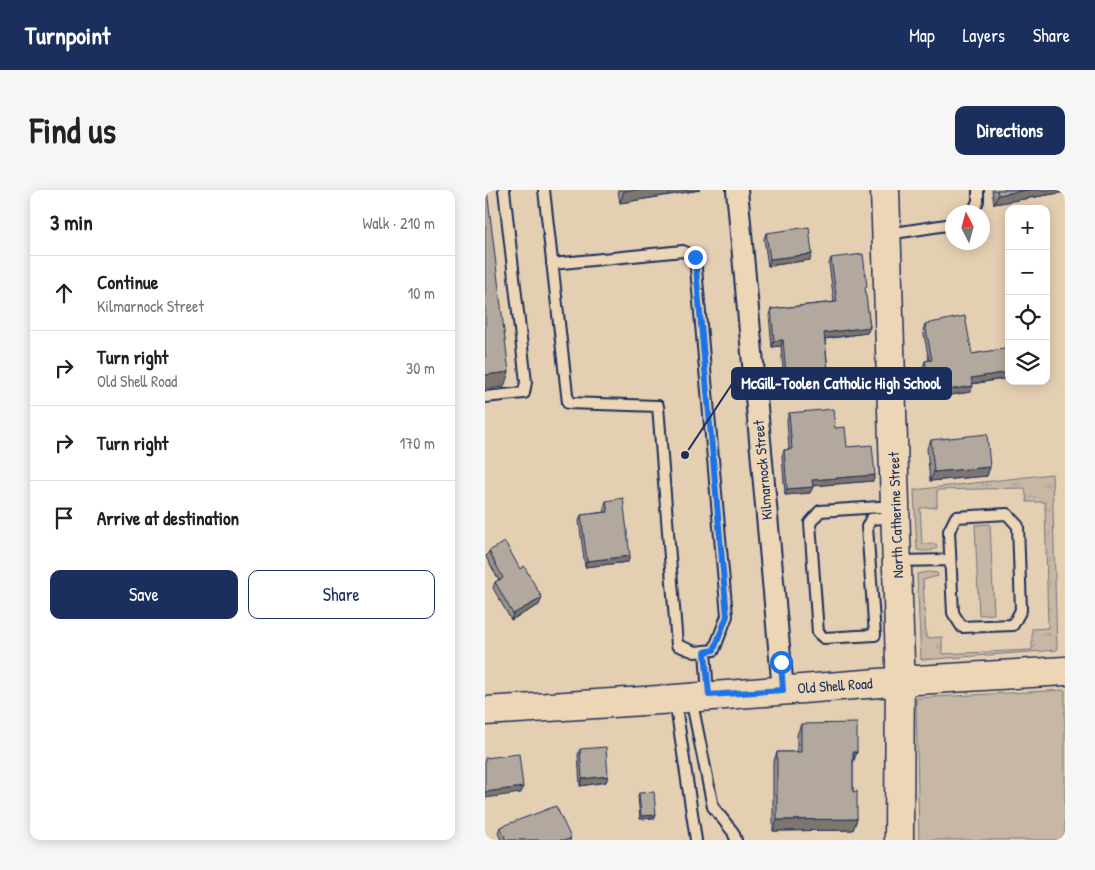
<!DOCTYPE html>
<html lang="en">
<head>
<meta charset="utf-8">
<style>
  body { margin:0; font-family:"Patrick Hand",sans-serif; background:#f6f6f6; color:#222 }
  .controls { position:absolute; right:15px; top:15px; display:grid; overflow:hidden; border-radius:10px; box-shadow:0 2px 12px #0003 }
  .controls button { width:45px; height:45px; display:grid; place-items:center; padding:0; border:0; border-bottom:1px solid #e0e0e0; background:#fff; color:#222; font:25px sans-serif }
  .compass { position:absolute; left:460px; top:15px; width:45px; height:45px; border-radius:50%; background:#fff; box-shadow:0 2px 12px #0003; rotate:354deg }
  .stop { position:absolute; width:15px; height:15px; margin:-11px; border:4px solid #1a73e8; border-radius:50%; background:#fff }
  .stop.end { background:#1a73e8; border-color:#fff; box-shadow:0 1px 5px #0008 }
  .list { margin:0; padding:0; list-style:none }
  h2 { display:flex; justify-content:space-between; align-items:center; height:65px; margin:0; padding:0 20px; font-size:21px }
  h2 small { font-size:16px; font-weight:400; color:#767676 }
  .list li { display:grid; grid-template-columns:32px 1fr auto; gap:15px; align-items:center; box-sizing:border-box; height:75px; padding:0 20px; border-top:1px solid #e0e0e0 }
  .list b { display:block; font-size:19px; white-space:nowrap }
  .list p { margin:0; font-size:16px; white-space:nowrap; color:#767676 }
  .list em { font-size:16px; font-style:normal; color:#767676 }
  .actions { display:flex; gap:10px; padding:15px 20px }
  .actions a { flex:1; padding:11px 0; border:1px solid #1b2f5e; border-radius:10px; text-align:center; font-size:18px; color:#1b2f5e }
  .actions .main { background:#1b2f5e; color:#fff }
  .icon { flex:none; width:28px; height:28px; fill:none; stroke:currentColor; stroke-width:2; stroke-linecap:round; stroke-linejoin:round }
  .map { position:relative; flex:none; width:580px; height:650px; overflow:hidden; border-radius:10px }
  header { display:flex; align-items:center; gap:30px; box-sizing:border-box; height:70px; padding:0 25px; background:#1b2f5e; color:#fff }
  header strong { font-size:24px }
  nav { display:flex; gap:28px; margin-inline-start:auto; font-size:18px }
  .intro { display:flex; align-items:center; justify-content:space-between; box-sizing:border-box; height:120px; padding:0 30px }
  h1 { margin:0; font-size:35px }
  .button { padding:12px 22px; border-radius:10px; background:#1b2f5e; color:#fff; font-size:18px; font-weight:700 }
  main { display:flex; gap:30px; padding:0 30px }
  aside { flex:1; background:#fff; border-radius:10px; box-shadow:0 2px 12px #0003 }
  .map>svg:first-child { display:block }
  .grass { fill:url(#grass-tufts); stroke:#717482 }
  .garden { fill:#c7b8a5; stroke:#717482 }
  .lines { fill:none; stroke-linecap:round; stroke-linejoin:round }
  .lane-casing { stroke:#1b2f5e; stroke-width:14 }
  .street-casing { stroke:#1b2f5e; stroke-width:24 }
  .secondary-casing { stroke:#1b2f5e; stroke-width:31 }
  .lane { stroke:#edd6b5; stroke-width:10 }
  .street { stroke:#edd6b5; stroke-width:20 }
  .secondary { stroke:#edd6b5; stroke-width:28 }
  .wall { fill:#999087; stroke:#1b2f5e }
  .shaded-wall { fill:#7d766e; stroke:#1b2f5e }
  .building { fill:#b2a89d; stroke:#1b2f5e }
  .route { stroke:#1a73e8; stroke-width:6 }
  .labels { text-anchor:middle; stroke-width:5; stroke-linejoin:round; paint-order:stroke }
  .street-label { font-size:15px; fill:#1b2f5e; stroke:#edd6b5 }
  .leader { fill:none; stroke:#1b2f5e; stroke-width:2 }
  .callout-dot { fill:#1b2f5e; stroke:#edd6b5; stroke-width:2 }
  .callout { fill:#1b2f5e; stroke:#1b2f5e; stroke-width:2 }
  .callout-label { font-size:16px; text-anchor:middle; font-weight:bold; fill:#fff }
</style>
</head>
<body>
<header>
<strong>Turnpoint</strong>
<nav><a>Map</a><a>Layers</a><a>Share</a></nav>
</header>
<div class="intro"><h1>Find us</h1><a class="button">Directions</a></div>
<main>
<aside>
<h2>3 min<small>Walk · 210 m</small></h2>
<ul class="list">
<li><svg class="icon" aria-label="ahead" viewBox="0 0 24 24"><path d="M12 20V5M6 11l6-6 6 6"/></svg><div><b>Continue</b><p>Kilmarnock Street</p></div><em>10 m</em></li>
<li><svg class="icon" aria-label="right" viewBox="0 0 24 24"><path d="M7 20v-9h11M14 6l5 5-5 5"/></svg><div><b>Turn right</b><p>Old Shell Road</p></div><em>30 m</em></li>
<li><svg class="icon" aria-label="right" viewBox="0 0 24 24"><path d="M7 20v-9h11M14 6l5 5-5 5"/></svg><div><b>Turn right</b></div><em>170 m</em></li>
<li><svg class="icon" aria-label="arrive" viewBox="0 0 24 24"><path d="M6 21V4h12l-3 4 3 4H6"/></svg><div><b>Arrive at destination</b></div></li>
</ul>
<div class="actions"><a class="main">Save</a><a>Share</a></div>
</aside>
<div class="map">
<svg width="580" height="650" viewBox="0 0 580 650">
  <defs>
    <pattern id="grass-tufts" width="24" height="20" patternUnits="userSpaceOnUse" patternTransform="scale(1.25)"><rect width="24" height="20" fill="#c7b8a5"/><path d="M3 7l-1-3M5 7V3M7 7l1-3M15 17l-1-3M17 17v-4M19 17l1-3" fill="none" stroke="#aa9e90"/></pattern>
  </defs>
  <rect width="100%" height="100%" fill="#e5cfb2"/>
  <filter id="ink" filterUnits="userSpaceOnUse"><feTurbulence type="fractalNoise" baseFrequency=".02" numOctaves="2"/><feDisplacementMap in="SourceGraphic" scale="10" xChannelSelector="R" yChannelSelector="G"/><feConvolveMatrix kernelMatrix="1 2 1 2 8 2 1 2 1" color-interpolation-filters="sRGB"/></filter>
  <g filter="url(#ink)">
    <path class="grass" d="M567,284L572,460L436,470L432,384L443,382L452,383L453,386L438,390L441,448L457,447V464L547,460V439L563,438L560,312H542L540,298L452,300V317L435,318L437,354H451L452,358C446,362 438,361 432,360L429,300Z"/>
    <path class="garden" d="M505,334L509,424L494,425L490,335Z
      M580,500V650H434L431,511L432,508Z"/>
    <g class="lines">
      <g class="lane-casing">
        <path id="lane" d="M59,0L83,213L173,216L192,455L210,462L229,460L242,426L210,67L198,61L67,74
          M488,22L493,11V0
          M403,44L468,34
          M0,207L39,203L41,192L19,0
          M522,324L533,336L536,420L528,435L477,437L468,423L464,341L471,327Z
          M409,327L386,329L382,337L390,445L339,448L333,443L325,333L335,321L409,316
          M413,371L465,370
          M220,461L223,505
          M206,508L228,617L248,642L251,650
          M190,510L211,650"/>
      </g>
      <g class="street-casing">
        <path id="street" d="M252,0L298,500"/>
      </g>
      <g class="secondary-casing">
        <path id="secondary" d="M400,0L415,472L414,650
          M0,521L190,509L432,490L580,481"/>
      </g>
      <use href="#lane" class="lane"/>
      <use href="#street" class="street"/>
      <use href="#secondary" class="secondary"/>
    </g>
    <path class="wall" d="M133,0H215L135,13Z
      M507,0H580V2L509,14Z
      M281,43L325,70L283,76L279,49Z
      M346,68L380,103L385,137L382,143L340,149L344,191L341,197L300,201L296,156L287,157L284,125L286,119L349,112L344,74Z
      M440,134L487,164L524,158V188L487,194L485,202L453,207L451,191L441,193L438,177L440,171L444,170L438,140Z
      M304,223L350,238L362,257L390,285L388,291L327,296L325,303L300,305L297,266L299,260L304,259L302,230Z
      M446,250L505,277L502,286L445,291L442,258Z
      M121,311L143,372L100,377L94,331L96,325L120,322L119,317Z
      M4,361L35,379L54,415L26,430L8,398L10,392L14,390L1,367Z
      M316,534L372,562L368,572V602L372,629L368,640L288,641V574L292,562H312V545Z
      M95,559L123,586L121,592L95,596L93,565Z
      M154,603L171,625L170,628L155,629L153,606Z
      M15,637L86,650H16L13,643Z"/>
    <path class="shaded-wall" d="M148,0H215L135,13L139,1Z
      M542,0H580V2L509,14L513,5Z
      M327,64L325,70L283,76L285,69Z
      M385,137L382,143L337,149L339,143Z
      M298,150L296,156L287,157L289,151Z
      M24,182L19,197L0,199V185Z
      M524,182V188L484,194L486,188Z
      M453,185L451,191L441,193L443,186Z
      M344,191L341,197L300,201L302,195Z
      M488,196L485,202L453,207L456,201Z
      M505,277L502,286L445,291L449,282Z
      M390,285L388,291L325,296L327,290Z
      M328,297L325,303L300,305L302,299Z
      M145,366L143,372L100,377L102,371Z
      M57,408L54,415L26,430L28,424Z
      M368,562H372L368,573Z
      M123,586L121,592L95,596L97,589Z
      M38,597L36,603L0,608V602Z
      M171,625L170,628L155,629L156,626Z
      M372,629L368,640L288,641L292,630Z"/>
    <path class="building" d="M0,0H2L24,182L0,185Z
      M512,0H542L513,5Z
      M324,37L327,64L285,69L281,43Z
      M378,64L382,97L380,98L385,137L339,143L344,191L302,195L298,150L289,151L286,119L352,112L346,68Z
      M480,126L487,164L524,158V182L486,188L488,196L456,201L453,185L443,186L440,171L447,170L440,134Z
      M348,219L350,238L360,237L362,257L387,255L390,285L327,290L328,297L302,299L299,260L307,259L304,223Z
      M502,244L505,277L449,282L446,250Z
      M138,308L145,366L102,371L96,325L123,322L121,311Z
      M20,352L35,379L39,376L57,408L28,424L10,392L18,388L4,361Z
      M372,533V562H368V602L372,601V629L292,630V562H316V534Z
      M121,557L123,586L97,589L95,559Z
      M34,564L38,597L0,602V568Z
      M169,602L171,625L156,626L154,603Z
      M71,616L86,648L82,650H21L15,637Z"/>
  </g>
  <g class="lines" filter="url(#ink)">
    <path class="route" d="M210,67L242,426L229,460L220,462L224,505L298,500L296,472"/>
  </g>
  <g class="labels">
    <g class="street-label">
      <text transform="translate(278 280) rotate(-95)" y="5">Kilmarnock Street</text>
      <text transform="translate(411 325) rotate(-92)" y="5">North Catherine Street</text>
      <text transform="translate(350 496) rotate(-4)" y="5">Old Shell Road</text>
    </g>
  </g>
  <path class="leader" d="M200 265L247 194"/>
  <circle class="callout-dot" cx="200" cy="265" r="5"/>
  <rect class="callout" x="247" y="178" width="219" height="31" rx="5"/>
  <g class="callout-label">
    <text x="356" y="199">McGill-Toolen Catholic High School</text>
  </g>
</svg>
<div class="controls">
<button>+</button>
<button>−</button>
<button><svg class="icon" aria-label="locate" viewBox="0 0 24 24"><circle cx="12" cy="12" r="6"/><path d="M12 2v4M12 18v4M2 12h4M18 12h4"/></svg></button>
<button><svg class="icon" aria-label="layers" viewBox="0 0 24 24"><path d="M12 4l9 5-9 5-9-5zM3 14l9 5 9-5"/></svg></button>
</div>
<svg class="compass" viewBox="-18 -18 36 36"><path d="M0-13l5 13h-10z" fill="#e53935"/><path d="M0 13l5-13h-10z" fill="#767676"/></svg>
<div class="stop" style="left:296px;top:472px"></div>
<div class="stop end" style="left:210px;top:67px"></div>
</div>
</main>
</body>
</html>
